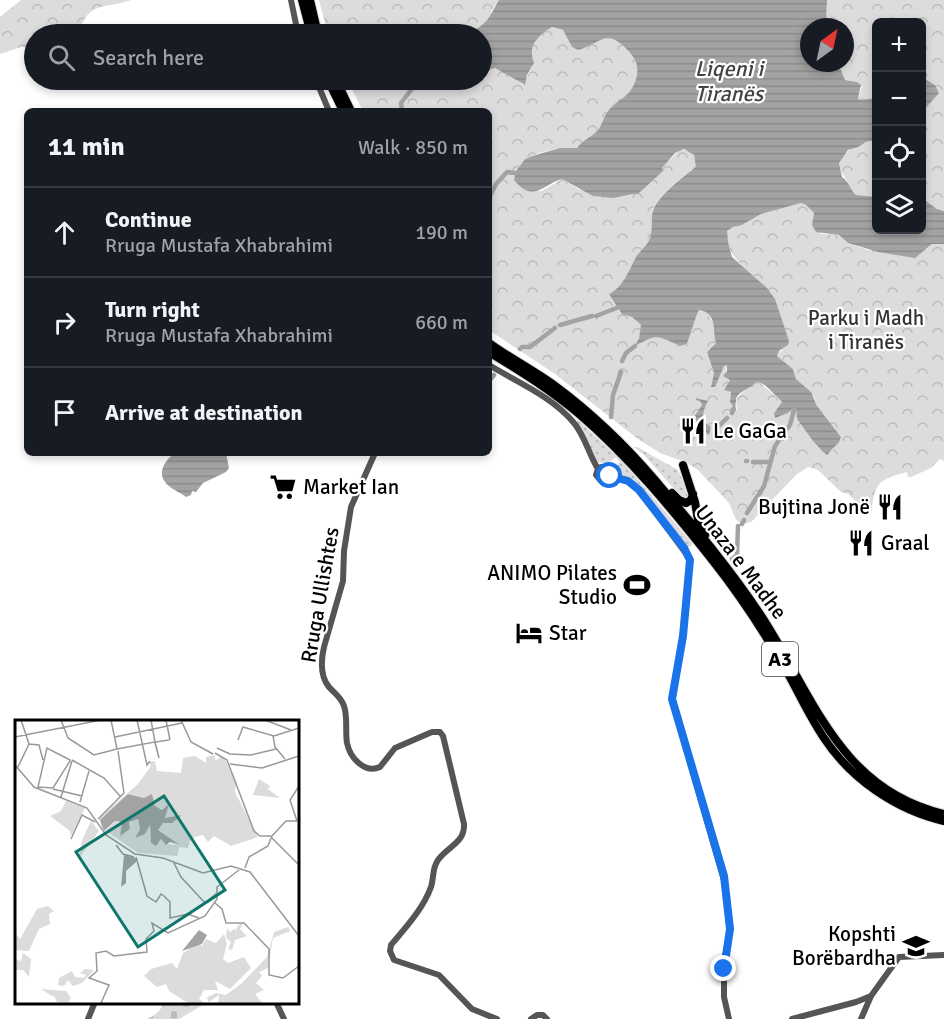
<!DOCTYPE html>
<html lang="en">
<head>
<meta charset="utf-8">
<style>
  body { margin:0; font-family:Signika,sans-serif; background:#242831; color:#f1f3f6 }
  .controls { position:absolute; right:18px; top:18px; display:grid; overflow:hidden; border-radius:9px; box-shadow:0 3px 9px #0003 }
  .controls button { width:54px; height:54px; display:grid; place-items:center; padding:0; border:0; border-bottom:2px solid #363941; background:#171b24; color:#f1f3f6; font:30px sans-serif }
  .compass { position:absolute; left:800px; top:18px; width:54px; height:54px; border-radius:50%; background:#171b24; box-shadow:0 3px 9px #0003; rotate:33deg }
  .stop { position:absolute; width:18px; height:18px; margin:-14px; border:4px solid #1a73e8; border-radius:50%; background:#fff }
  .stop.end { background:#1a73e8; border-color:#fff; box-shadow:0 2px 6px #0008 }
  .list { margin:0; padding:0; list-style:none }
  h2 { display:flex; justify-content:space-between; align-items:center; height:78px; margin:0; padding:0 24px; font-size:26px }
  h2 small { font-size:20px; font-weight:400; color:#9ea1a6 }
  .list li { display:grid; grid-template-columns:39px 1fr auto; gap:18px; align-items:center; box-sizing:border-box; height:90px; padding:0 24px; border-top:2px solid #363941 }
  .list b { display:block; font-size:22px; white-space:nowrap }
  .list p { margin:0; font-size:20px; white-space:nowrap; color:#9ea1a6 }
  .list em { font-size:20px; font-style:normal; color:#9ea1a6 }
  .icon { flex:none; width:33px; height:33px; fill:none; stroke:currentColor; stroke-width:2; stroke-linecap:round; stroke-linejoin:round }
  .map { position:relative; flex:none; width:944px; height:1019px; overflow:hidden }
  .search { position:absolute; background:#171b24; box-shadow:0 3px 9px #0003; left:24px; top:24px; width:468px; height:66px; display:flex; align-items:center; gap:15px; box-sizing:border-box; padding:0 21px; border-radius:33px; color:#9ea1a6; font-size:22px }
  .panel { position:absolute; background:#171b24; box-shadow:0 3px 9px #0003; left:24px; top:108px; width:468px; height:348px; border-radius:9px }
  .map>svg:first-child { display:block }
  .grass { fill:url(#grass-dots) }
  .cemetery { fill:url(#cemetery-stones) }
  .park { fill:url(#park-crowns) }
  .water { fill:url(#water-rules) }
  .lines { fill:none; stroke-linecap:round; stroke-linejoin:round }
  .canal { stroke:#a3a3a3; stroke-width:4.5 }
  .highway-casing { stroke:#dbdbdb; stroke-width:10 }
  .minor { stroke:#555; stroke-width:6 }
  .highway { stroke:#000; stroke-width:8 }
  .route { stroke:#1a73e8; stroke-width:8 }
  .labels { text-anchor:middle; stroke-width:4.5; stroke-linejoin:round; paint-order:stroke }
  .shield { fill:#fff; stroke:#4c4c4c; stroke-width:1.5 }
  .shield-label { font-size:20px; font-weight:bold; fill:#000 }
  .park-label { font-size:21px; fill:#333; stroke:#fff }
  .poi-label { font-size:21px; fill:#000; stroke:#fff; text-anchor:start }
  .street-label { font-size:21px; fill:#000; stroke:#fff }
  .water-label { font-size:22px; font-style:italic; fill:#444; stroke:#fff }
  .inset-road { fill:none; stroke:#999; stroke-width:1.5 }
  .view { fill:#0f766e; fill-opacity:0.15; stroke:#0f766e; stroke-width:3 }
  .inset-edge { fill:none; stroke:#000; stroke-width:3 }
</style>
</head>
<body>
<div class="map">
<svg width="944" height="1019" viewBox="0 0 944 1019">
  <defs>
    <pattern id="grass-dots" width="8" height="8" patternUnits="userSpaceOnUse" patternTransform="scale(1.5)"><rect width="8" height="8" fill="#dcdcdc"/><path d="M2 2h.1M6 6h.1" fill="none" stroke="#bbb" stroke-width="1.8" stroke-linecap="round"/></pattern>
    <pattern id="cemetery-stones" width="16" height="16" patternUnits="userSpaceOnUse" patternTransform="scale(1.5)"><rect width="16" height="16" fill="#dcdcdc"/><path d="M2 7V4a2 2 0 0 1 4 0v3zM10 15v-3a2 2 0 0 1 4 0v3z" fill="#bbb"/></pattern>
    <pattern id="park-crowns" width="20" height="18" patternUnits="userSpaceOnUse" patternTransform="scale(1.5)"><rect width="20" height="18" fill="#dcdcdc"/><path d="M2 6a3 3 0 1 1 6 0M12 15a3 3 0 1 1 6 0" fill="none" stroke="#bbb"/></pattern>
    <pattern id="water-rules" width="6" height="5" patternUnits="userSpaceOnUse" patternTransform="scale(1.5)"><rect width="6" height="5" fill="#a3a3a3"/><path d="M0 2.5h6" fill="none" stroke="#8b8b8b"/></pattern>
  </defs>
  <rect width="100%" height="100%" fill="#fff"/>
  <path class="grass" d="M578,420L621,460L693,544L688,548L642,490L614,473V468L620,462L616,457L607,464L597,462L576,422Z
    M634,447H637L678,470L689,494V497L684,500L644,455Z"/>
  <path class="cemetery" d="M163,1003H201L203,1005L179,1019H147C154,1016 162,1010 163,1003Z"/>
  <path class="park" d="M21,0H131C104,9 88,1 78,34H34V48L21,47L0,54V17Z
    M319,0H499L492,10L489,21L467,34H328Z
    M827,0H944V211L937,209L922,198V109L924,110L939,93L935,85L922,77V22H876V98L860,100L858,97L862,87L857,82L845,80L838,63H845V27H823L826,23Z
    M552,27L563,30L572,47L578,50C602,44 606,25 631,54C636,60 638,66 637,75C632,98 618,97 606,114C603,119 602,125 598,130C592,138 582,140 577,148H560L539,153L525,159L516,171L533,191H542L562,179L578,189L614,198L632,195L680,150C690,148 698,157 696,167C685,174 661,194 655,205C649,218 654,226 651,237C648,245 640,249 637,256C629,269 625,285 610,293L619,307L620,312L632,317L641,325V331L636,345C660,332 656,336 680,346L687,344L698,311L701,310C717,316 712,330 716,343L707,352L714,373L711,385L725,365H727L725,377L730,380L726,388L732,394L730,402L734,412L737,409C733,393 746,393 755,383L759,382L782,402L774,413L775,417L788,413L794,406L801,422L819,449L832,451L841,437L817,406L814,397L796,379L793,369L777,356L789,341C783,329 779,307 773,297C759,273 724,263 727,231L733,227L742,225L761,214L801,203L806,205L814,213L813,219L821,234L839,235L848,243L868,250L927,249L932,244H944V461L940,459L931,468L911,477H908L907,472C876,480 875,484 871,514L868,515L864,514L866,511L848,494L841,492L818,470L808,467L797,474L751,522L743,524L736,520L729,503L698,470L685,462L660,453L638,439L555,374L489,330V111H363L347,80H405L402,83L407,90H414L431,80H482V72L495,68L509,74L523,85L533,65L531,50L533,44L536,39Z
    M876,140V197C867,198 856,199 850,189C850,188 847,181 847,180C841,172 841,173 839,163C845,149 862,142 876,140Z"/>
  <path class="water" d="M499,0H827L826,23L823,27H809V63H838L845,80L857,82L861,85L858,98L860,100L876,98V140L866,142L858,147L848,150L839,163L842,177C849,181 850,190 856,195L876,197V230H922V198L937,209L944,211V244H932L915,258L878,252L848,243L839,235L816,232L812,225L814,213L806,205L801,203L761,214L742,225L733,227L727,231L728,242L732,257L767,288L775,299L789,341L788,345L780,350L777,356L793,369L796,379L811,392L817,406L841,437L839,442L827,455C817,448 805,430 798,420C796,416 797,410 795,406L788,413L775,418L774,413L782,402L766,386L759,382L755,383C750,390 736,391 736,401C735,405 736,409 736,412L730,402L731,392L724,390L730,380L723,376L727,371V365L724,366L715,387H711L714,373L707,352L716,343C712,331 718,313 699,310L697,314L687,344L680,346C656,336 659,333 635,346L639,338L641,325L632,317L622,314L609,294C624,286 629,270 636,257C640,250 648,245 650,238C654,227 649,217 655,206C661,194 685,175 696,167L694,155L684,149L675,153L662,168L663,171L639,193L614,198L593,196L562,179C543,184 534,204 514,180L516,171L525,159L532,156L560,148H577C582,140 592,137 598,130C602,125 603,119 606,114C617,97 632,99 637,75C638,66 636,60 631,54C606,25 602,44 578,50L572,47L563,30L552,27C538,36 527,45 534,63L527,75L525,85L495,68L482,72V34H467C490,22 487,20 499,0Z
    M922,77L935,85L939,93L924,110L922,109Z
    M696,398L708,401C703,411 699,420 711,427L709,435L702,431L694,417L702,405L700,401L696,400Z
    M176,453H226L229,468L226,472L203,483L196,492L192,491L191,495L186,497C180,492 170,489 165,482C157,472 166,458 176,453Z"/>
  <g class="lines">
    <path class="canal" d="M402,111L401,103L411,90
      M489,198L496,184L507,172L515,173
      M489,203V209
      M596,316L619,307
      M560,325L592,316
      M520,349L522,347H530L555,328
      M622,361L626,353L635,346
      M489,381L494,375
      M732,413L733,409
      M611,417L613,395L621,372
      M720,425L727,418
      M746,461H747
      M753,462H769
      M747,513L764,486L775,446L790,425L795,406
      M742,524L744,520
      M735,563L732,559L737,555L738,526"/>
    <g class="highway-casing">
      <path id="highway" d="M302,0L311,34
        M310,0L318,34
        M328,80L343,111
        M336,80L351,111
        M489,343C510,358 533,370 554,385C592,413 626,446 656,481C692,524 729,567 760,614C813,694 838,789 944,814
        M489,352C520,371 551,390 579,414C629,457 672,509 713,561C740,595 764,632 786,670C799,693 809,716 824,738C851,779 896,810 944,821
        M683,465L695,502L698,520L706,534
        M672,493L679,500L686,503L691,500L693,494"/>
    </g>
    <path class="minor" d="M291,0L298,34
      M316,80L329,111
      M489,365C517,382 553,397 574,423C585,436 589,455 598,469
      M375,453L351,507L344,551L343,581L324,647C321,660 320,676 329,687C335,694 341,697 344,706C348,718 345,731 347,743C350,758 365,774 380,767L395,748L432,732H440L443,736L464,824C465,843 448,846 438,860C432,868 434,878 431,887C423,909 406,927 391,945L390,951L394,960L439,975L472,1009L497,1019
      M598,469L596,475L600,480H607L611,476
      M598,469L601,467H606L610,471L611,476
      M611,476L628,481L639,490L690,559L683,636L672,699L725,884L730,929L724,963V997L729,1019
      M276,1002L284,1019
      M88,1019L95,1002
      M531,1019L537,1015H543L547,1019
      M792,1019L856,1002L871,996
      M861,1019L871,996L899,957L944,955"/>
    <use href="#highway" class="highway"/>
  </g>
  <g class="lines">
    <path class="route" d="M610,476L628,481L639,490L684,548L690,560L683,636L672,699L724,876L730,929L724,969"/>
  </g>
  <defs>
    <g id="restaurant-bare" transform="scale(2.07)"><path d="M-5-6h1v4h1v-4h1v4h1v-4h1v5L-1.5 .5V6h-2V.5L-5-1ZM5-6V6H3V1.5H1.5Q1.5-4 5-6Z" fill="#000" stroke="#fff" stroke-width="2.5" paint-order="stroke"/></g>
    <g id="supermarket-bare" transform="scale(2.07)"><path d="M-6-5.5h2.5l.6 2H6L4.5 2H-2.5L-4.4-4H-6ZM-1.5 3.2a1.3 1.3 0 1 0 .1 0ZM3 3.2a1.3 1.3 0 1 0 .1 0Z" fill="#000" stroke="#fff" stroke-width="2.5" paint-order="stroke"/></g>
    <g id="stadium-bare" transform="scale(2.07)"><path d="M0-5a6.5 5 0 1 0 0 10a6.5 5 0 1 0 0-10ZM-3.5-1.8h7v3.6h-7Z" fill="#000" stroke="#fff" stroke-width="2.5" paint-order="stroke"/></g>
    <g id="hotel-bare" transform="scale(2.07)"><path d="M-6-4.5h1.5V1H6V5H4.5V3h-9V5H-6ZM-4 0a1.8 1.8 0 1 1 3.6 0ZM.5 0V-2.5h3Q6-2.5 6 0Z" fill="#000" stroke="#fff" stroke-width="2.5" paint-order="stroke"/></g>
    <g id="school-bare" transform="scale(2.07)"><path d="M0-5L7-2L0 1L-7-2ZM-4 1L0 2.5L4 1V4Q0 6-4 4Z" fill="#000" stroke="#fff" stroke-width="2.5" paint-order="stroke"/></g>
  </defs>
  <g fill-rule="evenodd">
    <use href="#restaurant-bare" x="693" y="431"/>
    <use href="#supermarket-bare" x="283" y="487"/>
    <use href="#restaurant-bare" x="890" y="507"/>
    <use href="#restaurant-bare" x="861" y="543"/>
    <use href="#stadium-bare" x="637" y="585"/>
    <use href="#hotel-bare" x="529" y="633"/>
    <use href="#school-bare" x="916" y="946"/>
  </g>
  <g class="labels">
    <rect class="shield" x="762" y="642" width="36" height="34" rx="4.5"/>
    <g class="shield-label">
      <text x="780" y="666">A3</text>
    </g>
    <g class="park-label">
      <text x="866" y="325">Parku i Madh<tspan x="866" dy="24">i Tiranës</tspan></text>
    </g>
    <g class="poi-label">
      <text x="713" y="438">Le GaGa</text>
      <text x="303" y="494">Market Ian</text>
      <text x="870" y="514" text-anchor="end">Bujtina Jonë</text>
      <text x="881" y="550">Graal</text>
      <text x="617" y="580" text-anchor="end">ANIMO Pilates<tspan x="617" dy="24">Studio</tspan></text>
      <text x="549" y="640">Star</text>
      <text x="896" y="941" text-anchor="end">Kopshti<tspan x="896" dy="24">Borëbardha</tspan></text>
    </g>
    <g class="street-label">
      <text transform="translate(741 562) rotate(53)" y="7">Unaza e Madhe</text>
      <text transform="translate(320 595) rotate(-80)" y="7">Rruga Ullishtes</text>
    </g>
    <g class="water-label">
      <text x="729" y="76">Liqeni i<tspan x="729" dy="25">Tiranës</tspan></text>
    </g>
  </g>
  <g transform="translate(15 720)">
    <rect width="284" height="284" fill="#fff"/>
    <path d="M228,203L225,209L232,216L220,220L217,230L213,229L216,222L211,218L212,208L215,212L221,208L220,215L223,205Z" fill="#dcdcdc"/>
    <path d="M33,186L39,191L34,194L35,204L24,209L14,231L0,230V213L5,219L22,189ZM273,207L275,211L258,218L253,248L244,252L247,256L241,263L249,270L240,274L247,283H203L204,275L194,282L192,278L187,280L201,273L211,275L227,263L252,237L259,212ZM209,214L212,224L208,239L213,243L229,237L236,248L215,269L200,261L203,270H189L184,279L189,283H173L154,271L151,264L142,267L129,256L136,249L157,243L162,249L168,233L182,224L187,226L191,219L201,223ZM8,233L16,239L14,257L8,250H0V239L6,241ZM70,249L79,250L67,263L58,266L53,260L49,266L43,265L44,258L57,251L60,257L69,258L71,255L65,253ZM26,269L51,271L56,278L53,283L42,282L39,276H51H37Z" fill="#dcdcdc"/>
    <path d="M200,35V41L206,37L211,41L221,64L220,72L243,117L216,126L199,116L193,122L188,115L176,118L173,128L164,127L162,136L123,133L87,108L84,98L123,64L136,46L134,42L140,41L142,51L166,53L168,38L180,36L191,43V37ZM113,74L129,78L137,74L140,87L147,90L154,84L149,95L152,99L167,95L157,103H148L143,110L165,125L150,124L146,119L141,125L136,123L135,105L130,114L120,118L125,109L123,99L114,102L115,109L105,116L108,102L100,101L90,111L87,98ZM76,101L84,111L64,138L67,120Z" fill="#dcdcdc" fill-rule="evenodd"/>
    <path d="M244,59L255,66L253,69L265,78L238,75ZM51,81L70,88L56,116L55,111L35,96L46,91Z" fill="#dcdcdc"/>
    <path d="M113,74L129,78L137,74L140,86L147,90L154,84L150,98L167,95L157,103H148L143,110L165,125L155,122L151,125L146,119L141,126L136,123L135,105L130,114L120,118L125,109L123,99L114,102L115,109L105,116L107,102L100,101L89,111L85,100ZM109,135L121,138V142L111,151V163L106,167ZM184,210L192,215L187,224L167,231Z" fill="#a3a3a3"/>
    <path class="inset-road" d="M46,0L53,18L79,35L102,29M96,0L102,29M122,0L132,45L135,41M151,0L155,20M166,0L176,22L198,34M250,0L276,10M258,16L260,27L270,39M0,17L86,0M100,17L167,3M223,20L228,7L259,16L284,8M140,23L144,38L140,22L154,20M14,24L24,25L28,40M202,28L215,34L236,35L261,29M102,29L140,22L136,0M200,33L212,40L239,111L245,116H256M55,40L32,28L23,67L38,68L55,41V39M57,40L89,58L105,76M215,44L247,48L284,36M0,45L19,67L72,88L91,115L120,134L148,138L188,153L216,146L235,152L284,216M2,49L14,24L6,0M38,69L67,76M46,77L57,41M65,82L74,51M83,99L109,73L103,31M256,117L271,101H282L275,80L284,66M256,117L284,145M56,119L67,95L80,102M101,125L108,134L119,137M121,137L132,176L141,182L146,174L149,176L155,182V198L173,194L184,198M159,143L166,157L190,183L202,173M230,148L234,137L253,126L256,118M200,183L207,189L211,203H229L254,229V255L268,258M268,258L284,246M86,283L94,265L74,258L82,251L81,233L91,231L99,236L132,232L131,219L139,211L137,203L153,213L190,196L202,179V167L224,150"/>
    <path class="view" d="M149,76L210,170L123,227L61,132Z"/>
    <rect width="284" height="284" class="inset-edge"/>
  </g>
</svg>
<div class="controls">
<button>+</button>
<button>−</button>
<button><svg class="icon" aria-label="locate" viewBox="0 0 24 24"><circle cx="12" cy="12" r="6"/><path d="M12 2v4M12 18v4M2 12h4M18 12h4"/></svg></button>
<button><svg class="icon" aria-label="layers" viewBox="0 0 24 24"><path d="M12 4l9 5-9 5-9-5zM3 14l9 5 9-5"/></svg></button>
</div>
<svg class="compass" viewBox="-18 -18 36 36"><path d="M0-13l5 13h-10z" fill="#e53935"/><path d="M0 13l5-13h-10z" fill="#9ea1a6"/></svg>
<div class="stop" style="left:610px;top:476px"></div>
<div class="stop end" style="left:724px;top:969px"></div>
<div class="search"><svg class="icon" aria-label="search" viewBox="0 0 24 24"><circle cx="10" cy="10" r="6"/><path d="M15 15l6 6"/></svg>Search here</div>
<section class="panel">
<h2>11 min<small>Walk · 850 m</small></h2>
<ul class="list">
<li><svg class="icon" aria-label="ahead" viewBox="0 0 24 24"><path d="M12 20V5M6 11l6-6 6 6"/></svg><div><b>Continue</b><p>Rruga Mustafa Xhabrahimi</p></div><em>190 m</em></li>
<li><svg class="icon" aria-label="right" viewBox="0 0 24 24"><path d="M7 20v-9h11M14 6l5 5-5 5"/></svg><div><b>Turn right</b><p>Rruga Mustafa Xhabrahimi</p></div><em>660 m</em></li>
<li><svg class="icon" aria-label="arrive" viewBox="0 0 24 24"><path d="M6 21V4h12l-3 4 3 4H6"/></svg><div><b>Arrive at destination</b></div></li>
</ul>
</section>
</div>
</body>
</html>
